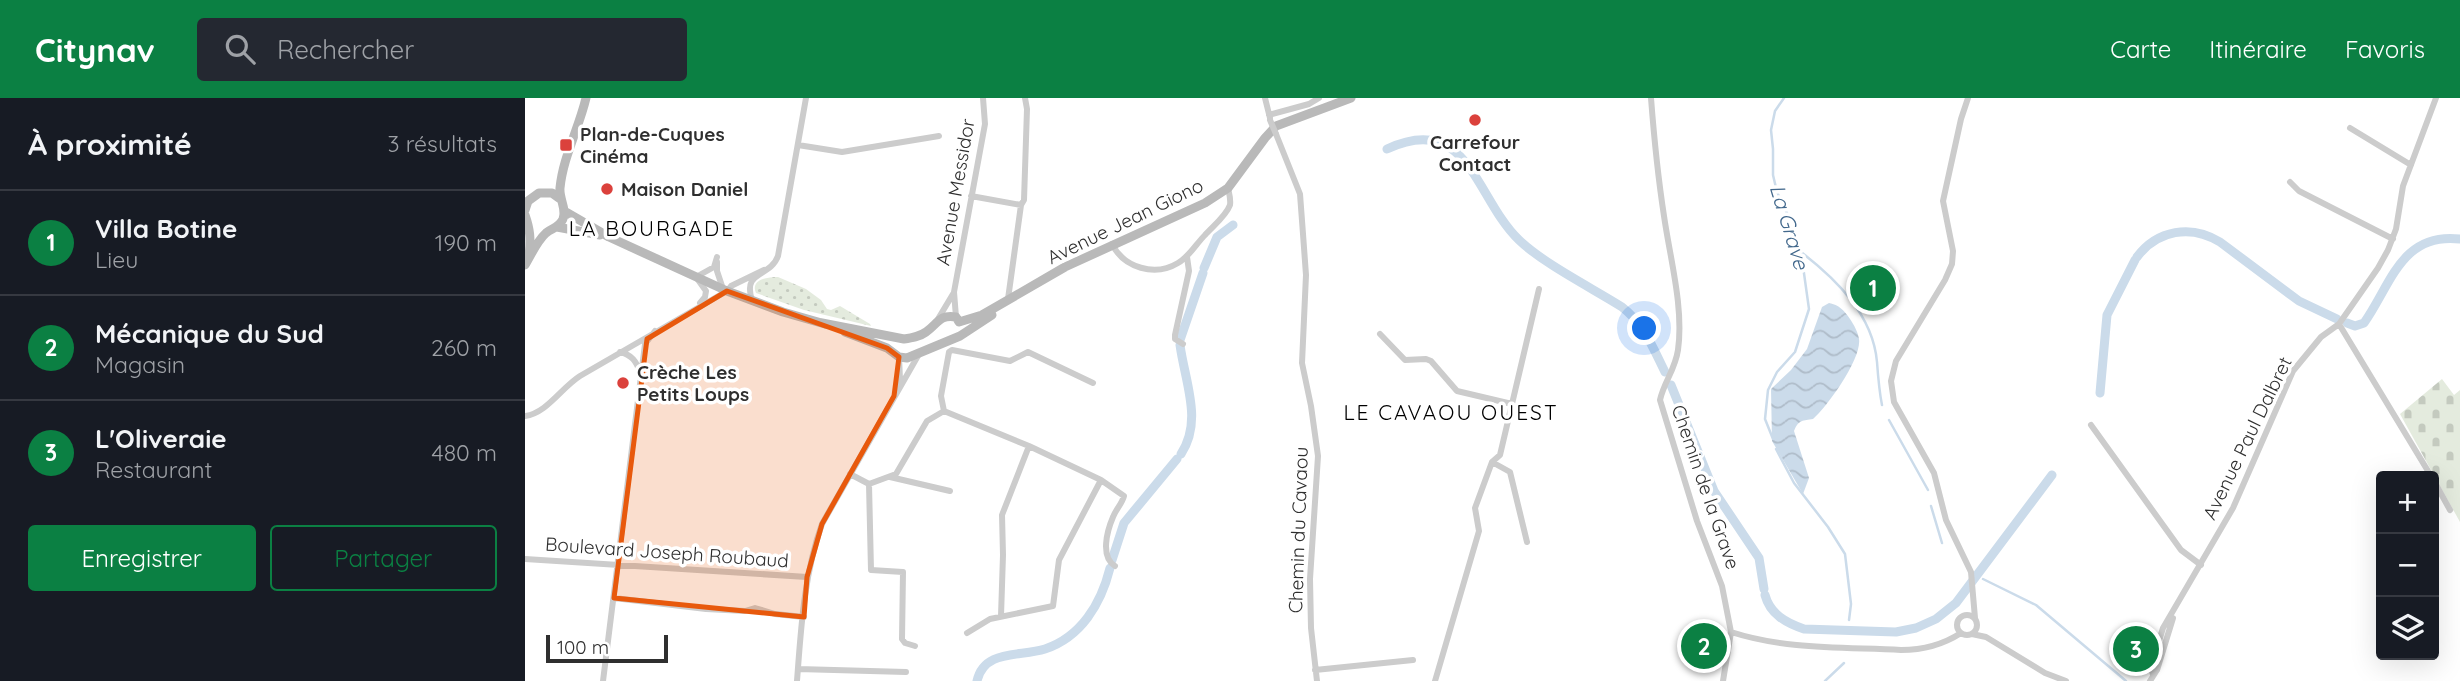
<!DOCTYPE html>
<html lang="fr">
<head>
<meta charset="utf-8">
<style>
  body { margin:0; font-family:Quicksand,sans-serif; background:#242831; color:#f1f3f6 }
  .controls { position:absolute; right:21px; bottom:21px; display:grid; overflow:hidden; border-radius:7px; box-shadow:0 7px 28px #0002 }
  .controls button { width:63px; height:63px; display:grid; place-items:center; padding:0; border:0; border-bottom:2px solid #363941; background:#171b24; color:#f1f3f6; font:35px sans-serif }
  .scale { position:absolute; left:21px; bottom:18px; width:122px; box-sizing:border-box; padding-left:7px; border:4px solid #2f2f2f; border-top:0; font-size:19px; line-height:24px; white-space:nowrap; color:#2f2f2f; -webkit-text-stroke:5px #fff; paint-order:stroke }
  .you { position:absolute; left:1120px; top:231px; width:24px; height:24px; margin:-18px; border:5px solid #fff; border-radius:50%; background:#1a73e8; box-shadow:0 0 0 10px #1a73e833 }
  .badge { display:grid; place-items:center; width:46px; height:46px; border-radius:50%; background:#0b8043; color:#fff; font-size:23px; font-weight:700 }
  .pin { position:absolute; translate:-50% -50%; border:4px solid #fff; box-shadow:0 2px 7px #0006 }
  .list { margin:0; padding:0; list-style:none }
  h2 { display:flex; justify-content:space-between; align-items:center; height:91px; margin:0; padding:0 28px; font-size:30px }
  h2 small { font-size:23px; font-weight:400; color:#9ea1a6 }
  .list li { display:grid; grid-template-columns:46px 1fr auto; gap:21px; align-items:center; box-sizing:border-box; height:105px; padding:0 28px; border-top:2px solid #363941 }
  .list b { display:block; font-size:26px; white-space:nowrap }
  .list p { margin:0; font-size:23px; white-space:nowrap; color:#9ea1a6 }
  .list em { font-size:23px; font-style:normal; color:#9ea1a6 }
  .actions { display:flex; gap:14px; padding:21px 28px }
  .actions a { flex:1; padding:16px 0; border:2px solid #0b8043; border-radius:7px; text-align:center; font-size:24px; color:#0b8043 }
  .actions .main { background:#0b8043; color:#fff }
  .icon { flex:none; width:38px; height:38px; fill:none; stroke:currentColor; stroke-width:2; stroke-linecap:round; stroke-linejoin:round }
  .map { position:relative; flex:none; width:1935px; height:583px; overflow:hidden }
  header { display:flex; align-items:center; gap:42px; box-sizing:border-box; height:98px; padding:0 35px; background:#0b8043; color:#fff }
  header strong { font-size:33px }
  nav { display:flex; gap:38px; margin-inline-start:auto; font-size:24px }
  .search { width:490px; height:63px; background:#242831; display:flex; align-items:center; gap:18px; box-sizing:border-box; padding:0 24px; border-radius:7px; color:#9ea1a6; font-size:26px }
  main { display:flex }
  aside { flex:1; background:#171b24 }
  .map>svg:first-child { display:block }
  .grass { fill:url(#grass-dots) }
  .cemetery { fill:url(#cemetery-stones) }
  .water { fill:url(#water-waves) }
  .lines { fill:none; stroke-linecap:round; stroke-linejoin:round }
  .stream { stroke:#cbdbea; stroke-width:2.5 }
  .canal { stroke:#cbdbea; stroke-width:9 }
  .street { stroke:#ccc; stroke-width:6 }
  .secondary { stroke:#b9b9b9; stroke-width:9 }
  .street-bridge { stroke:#ccc; stroke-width:6 }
  .marked { fill:#e8590c; fill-opacity:0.2; stroke:#e8590c; stroke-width:5; stroke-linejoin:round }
  .poi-dot { fill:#db413c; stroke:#fff; stroke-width:2.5 }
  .labels { text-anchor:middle; stroke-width:7; stroke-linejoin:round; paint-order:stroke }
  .poi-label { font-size:19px; font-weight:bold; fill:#2f2f2f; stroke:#fff; text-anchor:start }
  .street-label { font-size:19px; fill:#2f2f2f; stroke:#fff }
  .water-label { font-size:21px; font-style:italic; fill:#42688c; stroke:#fff }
  .neighbourhood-label { font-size:21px; letter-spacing:2px; fill:#000; stroke:#fff }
</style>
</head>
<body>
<header>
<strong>Citynav</strong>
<div class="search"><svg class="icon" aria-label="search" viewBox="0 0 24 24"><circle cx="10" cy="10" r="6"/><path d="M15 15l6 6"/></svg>Rechercher</div>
<nav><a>Carte</a><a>Itinéraire</a><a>Favoris</a></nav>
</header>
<main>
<aside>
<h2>À proximité<small>3 résultats</small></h2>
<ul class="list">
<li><span class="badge">1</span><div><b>Villa Botine</b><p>Lieu</p></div><em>190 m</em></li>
<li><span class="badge">2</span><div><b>Mécanique du Sud</b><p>Magasin</p></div><em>260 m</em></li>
<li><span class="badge">3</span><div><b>L'Oliveraie</b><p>Restaurant</p></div><em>480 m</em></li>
</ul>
<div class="actions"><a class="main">Enregistrer</a><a>Partager</a></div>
</aside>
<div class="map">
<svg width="1935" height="583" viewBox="0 0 1935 583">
  <defs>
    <pattern id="grass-dots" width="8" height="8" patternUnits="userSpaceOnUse" patternTransform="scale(1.75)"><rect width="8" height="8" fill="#e4ebde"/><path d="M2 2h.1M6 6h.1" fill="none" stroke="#c4cabf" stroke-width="1.8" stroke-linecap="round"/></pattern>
    <pattern id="cemetery-stones" width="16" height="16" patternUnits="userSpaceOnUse" patternTransform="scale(1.75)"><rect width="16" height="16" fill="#e4ebde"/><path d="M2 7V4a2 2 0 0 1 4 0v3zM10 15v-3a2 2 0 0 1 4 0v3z" fill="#c4cabf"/></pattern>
    <pattern id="water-waves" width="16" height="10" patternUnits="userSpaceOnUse" patternTransform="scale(1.75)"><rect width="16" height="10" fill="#cbdbea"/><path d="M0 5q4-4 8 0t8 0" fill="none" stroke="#afbcc9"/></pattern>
  </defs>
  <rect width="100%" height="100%" fill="#fff"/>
  <path class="grass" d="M253,179L281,191L296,202L302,211L306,212L315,208L345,226L346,228L279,212L231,195C225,181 243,179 253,179Z"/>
  <path class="cemetery" d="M1917,281L1929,297L1935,292V424L1875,316Z"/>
  <path class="water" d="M1304,205C1314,207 1319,212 1325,221C1329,227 1333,234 1334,241C1337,260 1303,308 1288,321C1278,323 1274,321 1269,333L1284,380L1278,396L1247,343L1246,291L1266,272L1282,251L1297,209Z"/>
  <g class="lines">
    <path class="stream" d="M1276,154C1311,181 1348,217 1352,264C1353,278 1354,292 1357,307
      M1364,322L1403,392
      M1248,341L1240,321L1243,292L1252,274L1270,254L1284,211L1276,154L1269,130L1252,94L1248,77V51L1246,32L1250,13L1259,0
      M1251,351L1269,385L1303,429L1320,456L1326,506L1324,522
      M1406,408L1417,445
      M1458,481L1511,507L1601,583
      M1300,583L1319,565"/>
    <path class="canal" d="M862,51C944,13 950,100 994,142C1019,166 1067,190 1097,209C1119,226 1128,250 1140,274
      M1612,159C1632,132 1666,126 1695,144L1774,203L1812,221
      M679,170L692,139L708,127
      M1822,225L1830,228L1839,225C1866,187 1876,134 1935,141
      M655,242L678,175
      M655,247C660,284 678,323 656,356
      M1146,287L1189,393L1234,460L1239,491
      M1575,295L1582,217L1610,162
      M587,462L599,425L652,361
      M1240,497C1245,516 1261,525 1279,531L1371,534L1391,530L1411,521L1431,505L1527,377
      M452,583C459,551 495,559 520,551C556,539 576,506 585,470"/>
    <path class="street" d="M740,0L745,20
      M1126,0C1129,39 1133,79 1139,118C1145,160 1159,210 1153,252C1150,272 1139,284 1135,302L1172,423L1197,488L1206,534L1198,583
      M1443,0L1436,21L1418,103L1428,153L1427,166L1420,182L1371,263L1366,283L1369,304L1409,375L1421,422L1446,474L1450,520
      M744,17L784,6L794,0
      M1825,30L1886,67
      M751,36L775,96L778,136L781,177L777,265L786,308L793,358L785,481L786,530L792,583
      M273,47L317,54L414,38
      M1765,84L1774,93L1868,141
      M446,98L496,107L499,102L502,11L500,0
      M587,146C599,170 630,179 653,165C665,158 671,146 680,137C688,128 701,118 705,107C706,101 704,95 703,90
      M192,164V173L198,191
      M483,201L496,107
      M227,202C217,172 245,180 253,158L281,0
      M175,205L180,199L181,193L171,179L189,169L192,159
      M431,219L429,194L460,26L458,0
      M413,221L428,196
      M1814,226L1906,378
      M855,236L880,262L901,261L906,263L932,293L987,306
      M658,246L650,241V237L664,173L662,159
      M95,254C107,257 111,263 115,274
      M372,289L375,282L374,259
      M419,313L504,348L576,382L534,462L528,508L465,521L442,535
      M0,318C22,315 36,290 55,278L202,193L206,188L239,172
      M1566,327L1656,452L1676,467
      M967,364L985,374L1002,444
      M325,376L344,386L346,472L378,474L377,541L380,545L390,548
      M365,379L425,393
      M576,382L599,398C597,406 591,411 588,419C582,433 575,459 590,468
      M1909,383L1925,412
      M344,386L371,376L402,323L419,313L416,298L424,254L427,252L485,263L503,254L568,285
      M0,461L282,479
      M89,500L181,511L220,513L230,510L250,516L279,519
      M1432 527a10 10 0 1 1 20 0a10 10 0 1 1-20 0Z
      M476,518L478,457L477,417L504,348
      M1206,534C1262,552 1318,549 1376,552C1397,552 1419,546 1436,535
      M1447,536L1461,539L1520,575L1541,583
      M273,571L381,574
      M790,572L888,562
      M1628,577L1626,569L1638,530L1708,410L1768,273L1796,239L1814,226L1853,170L1863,152L1871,131L1878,88L1911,0
      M78,583L120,246L130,233
      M272,583C276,530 279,476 297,426L394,256
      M910,583L954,433L950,410L967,364L975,357L1014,191
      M1625,583L1632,572L1648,520"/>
    <path class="secondary" d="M0,112L3,103L14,95H27L34,100
      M39,113L84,139L202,193L258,214L300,226
      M0,117C5,131 6,141 4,157
      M32,129L75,137
      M0,167C6,157 12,143 21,135C27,130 34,130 38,121C42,111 34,101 35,90C38,59 54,30 61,0
      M297,225L379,241C387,240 394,239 401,234C413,226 414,216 431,219L434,224L457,217L540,169L680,105L703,90L740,40L751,28L826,0
      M320,234L362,250L374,259L382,260L435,238L467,217"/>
    <path class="street-bridge" d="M745,22L751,36"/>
  </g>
  <path class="marked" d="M202,193L362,250L374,259L369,298L297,426L282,479L279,519L89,500L122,241Z"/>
  <g class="poi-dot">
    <circle cx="950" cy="22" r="7"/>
    <rect x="34" y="40" width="14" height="14" rx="3.5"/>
    <circle cx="82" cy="91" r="7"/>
    <circle cx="98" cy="285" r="7"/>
  </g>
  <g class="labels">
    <g class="poi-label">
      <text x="55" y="43">Plan-de-Cuques<tspan x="55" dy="22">Cinéma</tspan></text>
      <text x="950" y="51" text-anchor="middle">Carrefour<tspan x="950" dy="22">Contact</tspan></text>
      <text x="96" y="98">Maison Daniel</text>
      <text x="112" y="281">Crèche Les<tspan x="112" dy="22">Petits Loups</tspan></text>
    </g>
    <g class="street-label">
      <text transform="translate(430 94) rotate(-80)" y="7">Avenue Messidor</text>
      <text transform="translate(600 123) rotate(-26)" y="7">Avenue Jean Giono</text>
      <text transform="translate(1722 340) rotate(-64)" y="7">Avenue Paul Dalbret</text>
      <text transform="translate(1181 389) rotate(71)" y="7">Chemin de la Grave</text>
      <text transform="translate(773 432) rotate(-88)" y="7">Chemin du Cavaou</text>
      <text transform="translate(142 454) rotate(4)" y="7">Boulevard Joseph Roubaud</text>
    </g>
    <g class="water-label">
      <text transform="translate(1264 129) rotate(73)" y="7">La Grave</text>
    </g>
    <g class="neighbourhood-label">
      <text x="127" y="138">LA BOURGADE</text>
      <text x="926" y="322">LE CAVAOU OUEST</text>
    </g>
  </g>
</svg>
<div class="controls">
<button>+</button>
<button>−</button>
<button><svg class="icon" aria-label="layers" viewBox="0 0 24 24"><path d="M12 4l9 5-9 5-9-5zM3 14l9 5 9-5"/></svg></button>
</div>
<div class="scale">100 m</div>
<div class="you"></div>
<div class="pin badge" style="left:1348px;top:190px">1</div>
<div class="pin badge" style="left:1179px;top:548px">2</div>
<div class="pin badge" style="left:1611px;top:551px">3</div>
</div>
</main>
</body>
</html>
